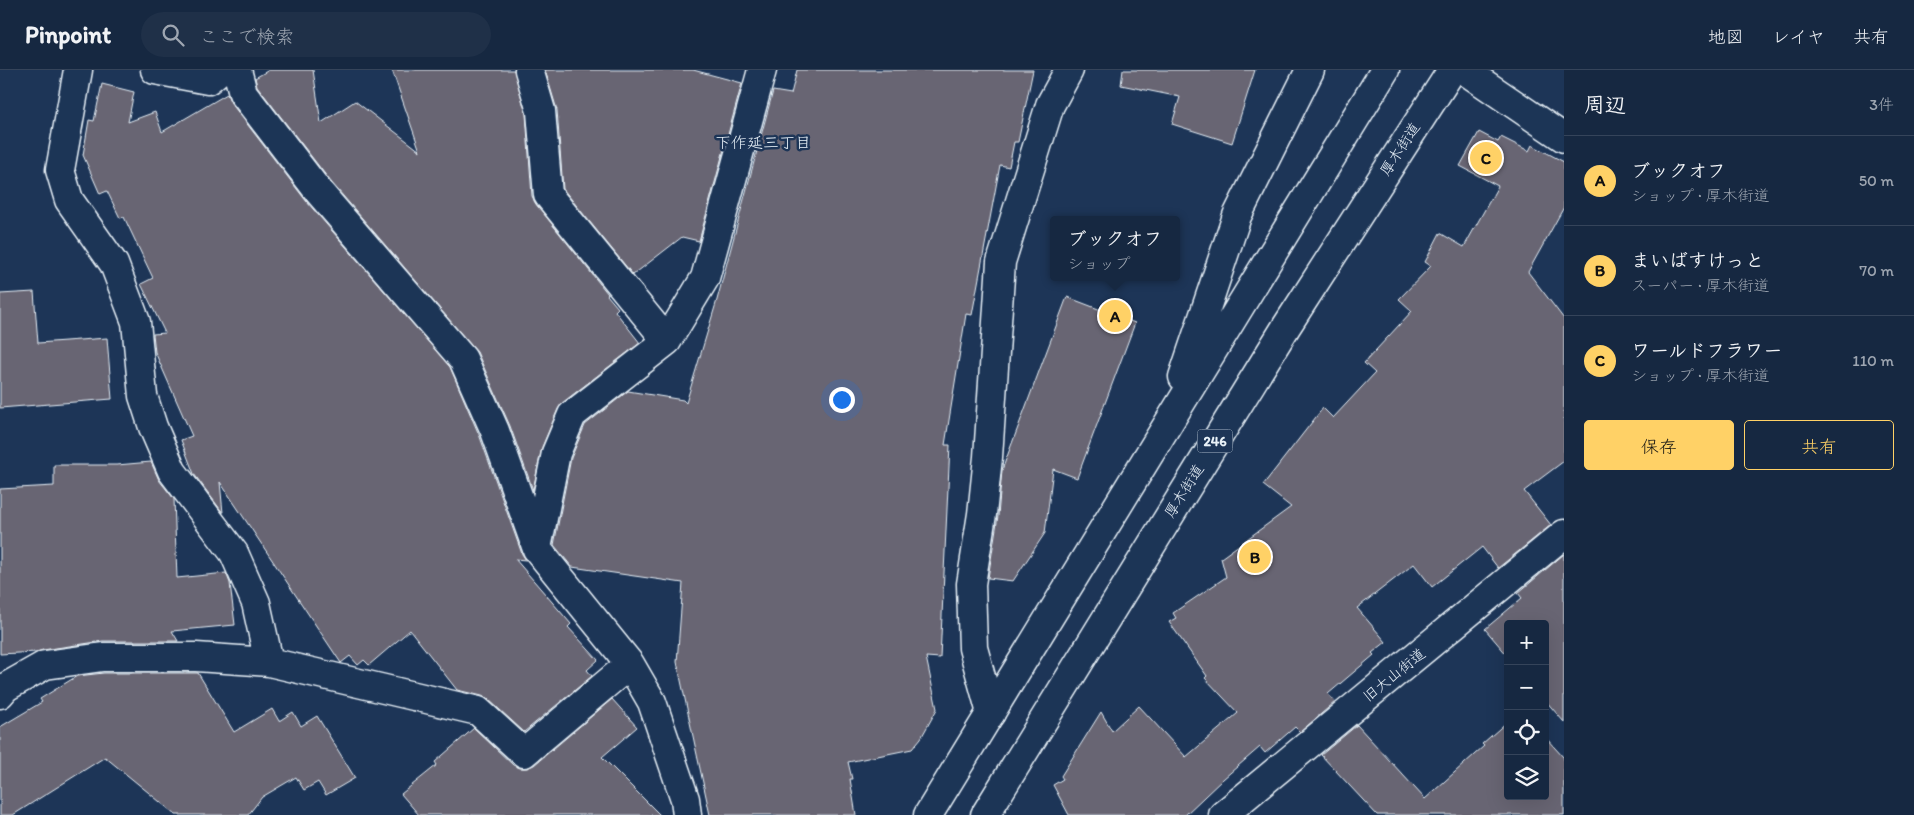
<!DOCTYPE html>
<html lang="ja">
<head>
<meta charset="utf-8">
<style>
  body { margin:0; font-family:Itim,"Klee One",sans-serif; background:#1f3048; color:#f1f3f6 }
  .controls { position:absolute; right:15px; bottom:15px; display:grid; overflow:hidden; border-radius:5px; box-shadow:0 5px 20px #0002 }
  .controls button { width:45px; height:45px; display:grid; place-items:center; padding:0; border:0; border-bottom:1px solid #35445a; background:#162841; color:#f1f3f6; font:25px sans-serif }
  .you { position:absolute; left:841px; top:329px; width:18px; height:18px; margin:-12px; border:4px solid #fff; border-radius:50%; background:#1a73e8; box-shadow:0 0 0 8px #1a73e833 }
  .badge { display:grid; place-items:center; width:32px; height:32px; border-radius:50%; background:#ffd166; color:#111; font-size:16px; font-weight:700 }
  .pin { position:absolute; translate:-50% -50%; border:2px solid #fff; box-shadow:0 1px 5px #0006 }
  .popup { position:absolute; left:1050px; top:146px; width:130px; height:65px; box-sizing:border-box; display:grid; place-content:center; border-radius:5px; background:#162841; filter:drop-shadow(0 1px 4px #0005); font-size:16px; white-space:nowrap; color:#9ea6b1 }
  .popup b { font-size:19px; color:#f1f3f6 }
  .popup::after { content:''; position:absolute; left:50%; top:100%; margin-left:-10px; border:10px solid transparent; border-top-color:#162841 }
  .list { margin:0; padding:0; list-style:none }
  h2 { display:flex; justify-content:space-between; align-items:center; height:65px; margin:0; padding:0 20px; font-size:21px }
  h2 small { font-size:16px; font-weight:400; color:#9ea6b1 }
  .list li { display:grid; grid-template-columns:32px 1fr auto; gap:15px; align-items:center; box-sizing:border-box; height:90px; padding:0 20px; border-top:1px solid #35445a }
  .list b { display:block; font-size:19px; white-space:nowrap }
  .list p { margin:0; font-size:16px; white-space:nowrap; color:#9ea6b1 }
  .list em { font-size:16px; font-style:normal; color:#9ea6b1 }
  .actions { display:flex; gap:10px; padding:15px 20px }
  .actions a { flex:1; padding:11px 0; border:1px solid #ffd166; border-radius:5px; text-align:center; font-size:18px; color:#ffd166 }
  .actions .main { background:#ffd166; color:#111 }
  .icon { flex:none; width:28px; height:28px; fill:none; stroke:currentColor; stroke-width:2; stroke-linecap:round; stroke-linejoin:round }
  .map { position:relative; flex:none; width:1564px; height:745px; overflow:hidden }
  header { display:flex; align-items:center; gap:30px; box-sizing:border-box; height:70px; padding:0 25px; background:#162841; border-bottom:1px solid #35445a }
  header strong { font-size:24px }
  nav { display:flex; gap:28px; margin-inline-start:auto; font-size:18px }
  .search { width:350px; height:45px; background:#1f3048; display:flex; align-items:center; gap:12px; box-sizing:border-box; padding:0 18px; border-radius:28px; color:#9ea6b1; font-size:19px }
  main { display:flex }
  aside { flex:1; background:#162841 }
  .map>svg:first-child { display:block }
  .building { fill:#686573; stroke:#e8f1f8 }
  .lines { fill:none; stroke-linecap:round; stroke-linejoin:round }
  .street-casing { stroke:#e8f1f8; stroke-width:31 }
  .highway-casing { stroke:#e8f1f8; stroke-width:31 }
  .street { stroke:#1d3557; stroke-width:28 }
  .highway { stroke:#1d3557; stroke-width:28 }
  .labels { text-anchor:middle; stroke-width:5; stroke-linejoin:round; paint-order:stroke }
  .shield { fill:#1d3557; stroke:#abb9c8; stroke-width:1 }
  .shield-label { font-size:14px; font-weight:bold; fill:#e8f1f8 }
  .street-label { font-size:15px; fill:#e8f1f8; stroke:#1d3557 }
  .neighbourhood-label { font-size:16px; fill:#e8f1f8; stroke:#1d3557 }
</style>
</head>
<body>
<header>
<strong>Pinpoint</strong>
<div class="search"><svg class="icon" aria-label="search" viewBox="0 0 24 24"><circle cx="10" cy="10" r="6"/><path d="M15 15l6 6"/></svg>ここで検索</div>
<nav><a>地図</a><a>レイヤ</a><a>共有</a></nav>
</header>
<main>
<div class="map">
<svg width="1564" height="745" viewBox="0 0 1564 745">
  <rect width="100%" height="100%" fill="#1d3557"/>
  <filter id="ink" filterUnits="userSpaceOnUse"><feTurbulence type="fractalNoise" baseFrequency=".02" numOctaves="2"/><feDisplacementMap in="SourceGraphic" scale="10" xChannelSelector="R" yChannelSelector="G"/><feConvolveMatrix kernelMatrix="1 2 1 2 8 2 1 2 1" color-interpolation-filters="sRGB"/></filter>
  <g filter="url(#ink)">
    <path class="building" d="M269,0H313L321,53L355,31L420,81L392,0H514L526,44L532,126L536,134L608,224L607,225L618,238L615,241L640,273L562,333L558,339L542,377L533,420L510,356L477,282L331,112L257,16L255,8Z
      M545,0H693L742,13L699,171L682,167L633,205L563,119L557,40Z
      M797,0H1033L1018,72H1014L1009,97L1000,95L972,245L966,244L945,375H950L940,588L926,587L937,639L921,668L912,679L848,692L852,709H850L856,745H710L677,592L683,513L572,497L554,475L571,388L585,355L628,321L683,330L686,333L717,230L773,21L791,24Z
      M1123,0H1255L1232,73L1172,54L1180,27L1121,15Z
      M102,14L134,22L128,52L155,42L162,62L227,24L231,33L307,132L450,297L480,367L522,484L526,490L515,489L571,554L568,557L598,590L587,600L592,606L524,662L488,629L482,626L457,620L410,560L369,595L364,590L358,595L350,586L341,593L220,412L223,443L194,404L181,370L192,366L155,282L153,264L165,263L141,214L153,208L124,147L120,148L107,121L100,124L83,85L89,50L94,51Z
      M1479,62L1498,72L1501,67L1529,81L1532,75L1564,92V137L1528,202L1564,249V391L1524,421L1551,455L1498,498L1482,477L1432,517L1414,494L1357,538L1386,572L1372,583L1374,585L1328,624L1335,632L1300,662L1295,657L1265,683L1260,677L1223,709L1185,745H1069L1053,715L1063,709L1061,706L1101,642L1112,661L1139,636L1186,687L1238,643L1205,608L1207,606L1169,552L1176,548L1173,543L1226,507L1221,488L1291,437L1263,415L1323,338L1333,348L1375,303L1364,293L1412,241L1399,229L1431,196L1425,192L1440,163L1464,177L1498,116L1460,96Z
      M34,222L38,273L107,268L112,329L0,338V224Z
      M1067,227L1135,253L1077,408L1053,399L1045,463L1013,511L988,508L998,446L1002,400Z
      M151,392L159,410L174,429L177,508L226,503L230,513L235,555L172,561L178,571H103L43,580L36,582L0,584V419L54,416V395H117Z
      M1564,484V652L1545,630V554H1508V586L1485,559L1522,528L1518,523Z
      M104,603H198L234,662L272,639L279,651L293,642L301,656L317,646L355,708L326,725L318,712L304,720L296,707L262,727L248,745H176L105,687L13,745H0V657L42,632L40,629L77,606Z
      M612,629L637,657L602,687L660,745H419L401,724L437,695L435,692L474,658L513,695L520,698H527L534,695Z
      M1508,651V726H1545V667L1564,688V745H1377L1321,685L1357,655L1425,729L1484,676L1482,674Z"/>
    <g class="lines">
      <g class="street-casing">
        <path id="street" d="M78,0L60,100L69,130L114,194L136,252L143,326L153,357L172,401L234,483L256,533L269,592
          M155,0L208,10L220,0
          M237,0L243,23L319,122L463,289L495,361L537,479L630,594L652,632L685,729L687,745
          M529,0L541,41L548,125L667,271
          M1464,0L1564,68
          M537,478L556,383L572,345L667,271L705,208L762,0
          M0,624L6,617L45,595L103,587H196L269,592L478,641L524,683L630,594
          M991,643L973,578L971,514L982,444L988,387L1001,192L1050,35L1069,0
          M1223,745L1564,464"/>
      </g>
      <g class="highway-casing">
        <path id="highway" d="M1183,307L1237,146L1310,0
          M928,745L1385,0
          M985,745L1286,257L1452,0"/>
      </g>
      <use href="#street" class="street"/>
      <use href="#highway" class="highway"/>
    </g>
  </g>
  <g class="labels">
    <rect class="shield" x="1197.5" y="359.5" width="35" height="23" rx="4"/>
    <g class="shield-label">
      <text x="1215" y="376">246</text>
    </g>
    <g class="street-label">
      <text transform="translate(1400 79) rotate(-57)" y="5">厚木街道</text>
      <text transform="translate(1184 421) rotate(-58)" y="5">厚木街道</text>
      <text transform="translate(1394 605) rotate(-39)" y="5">旧大山街道</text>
    </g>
    <g class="neighbourhood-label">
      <text x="763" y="78">下作延三丁目</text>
    </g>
  </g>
</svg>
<div class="controls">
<button>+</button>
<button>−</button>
<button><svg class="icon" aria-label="locate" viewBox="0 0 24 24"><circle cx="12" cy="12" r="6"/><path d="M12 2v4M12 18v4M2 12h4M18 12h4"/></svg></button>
<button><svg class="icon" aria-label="layers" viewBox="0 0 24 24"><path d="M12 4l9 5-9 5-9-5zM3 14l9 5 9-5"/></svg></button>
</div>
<div class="you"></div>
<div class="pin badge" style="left:1115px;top:246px">A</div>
<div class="popup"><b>ブックオフ</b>ショップ</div>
<div class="pin badge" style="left:1255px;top:487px">B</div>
<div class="pin badge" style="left:1486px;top:88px">C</div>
</div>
<aside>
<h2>周辺<small>3件</small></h2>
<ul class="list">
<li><span class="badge">A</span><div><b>ブックオフ</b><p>ショップ · 厚木街道</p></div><em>50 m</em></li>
<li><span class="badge">B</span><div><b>まいばすけっと</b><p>スーパー · 厚木街道</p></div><em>70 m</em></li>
<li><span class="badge">C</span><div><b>ワールドフラワー</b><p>ショップ · 厚木街道</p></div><em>110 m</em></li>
</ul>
<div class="actions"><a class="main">保存</a><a>共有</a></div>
</aside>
</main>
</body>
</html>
